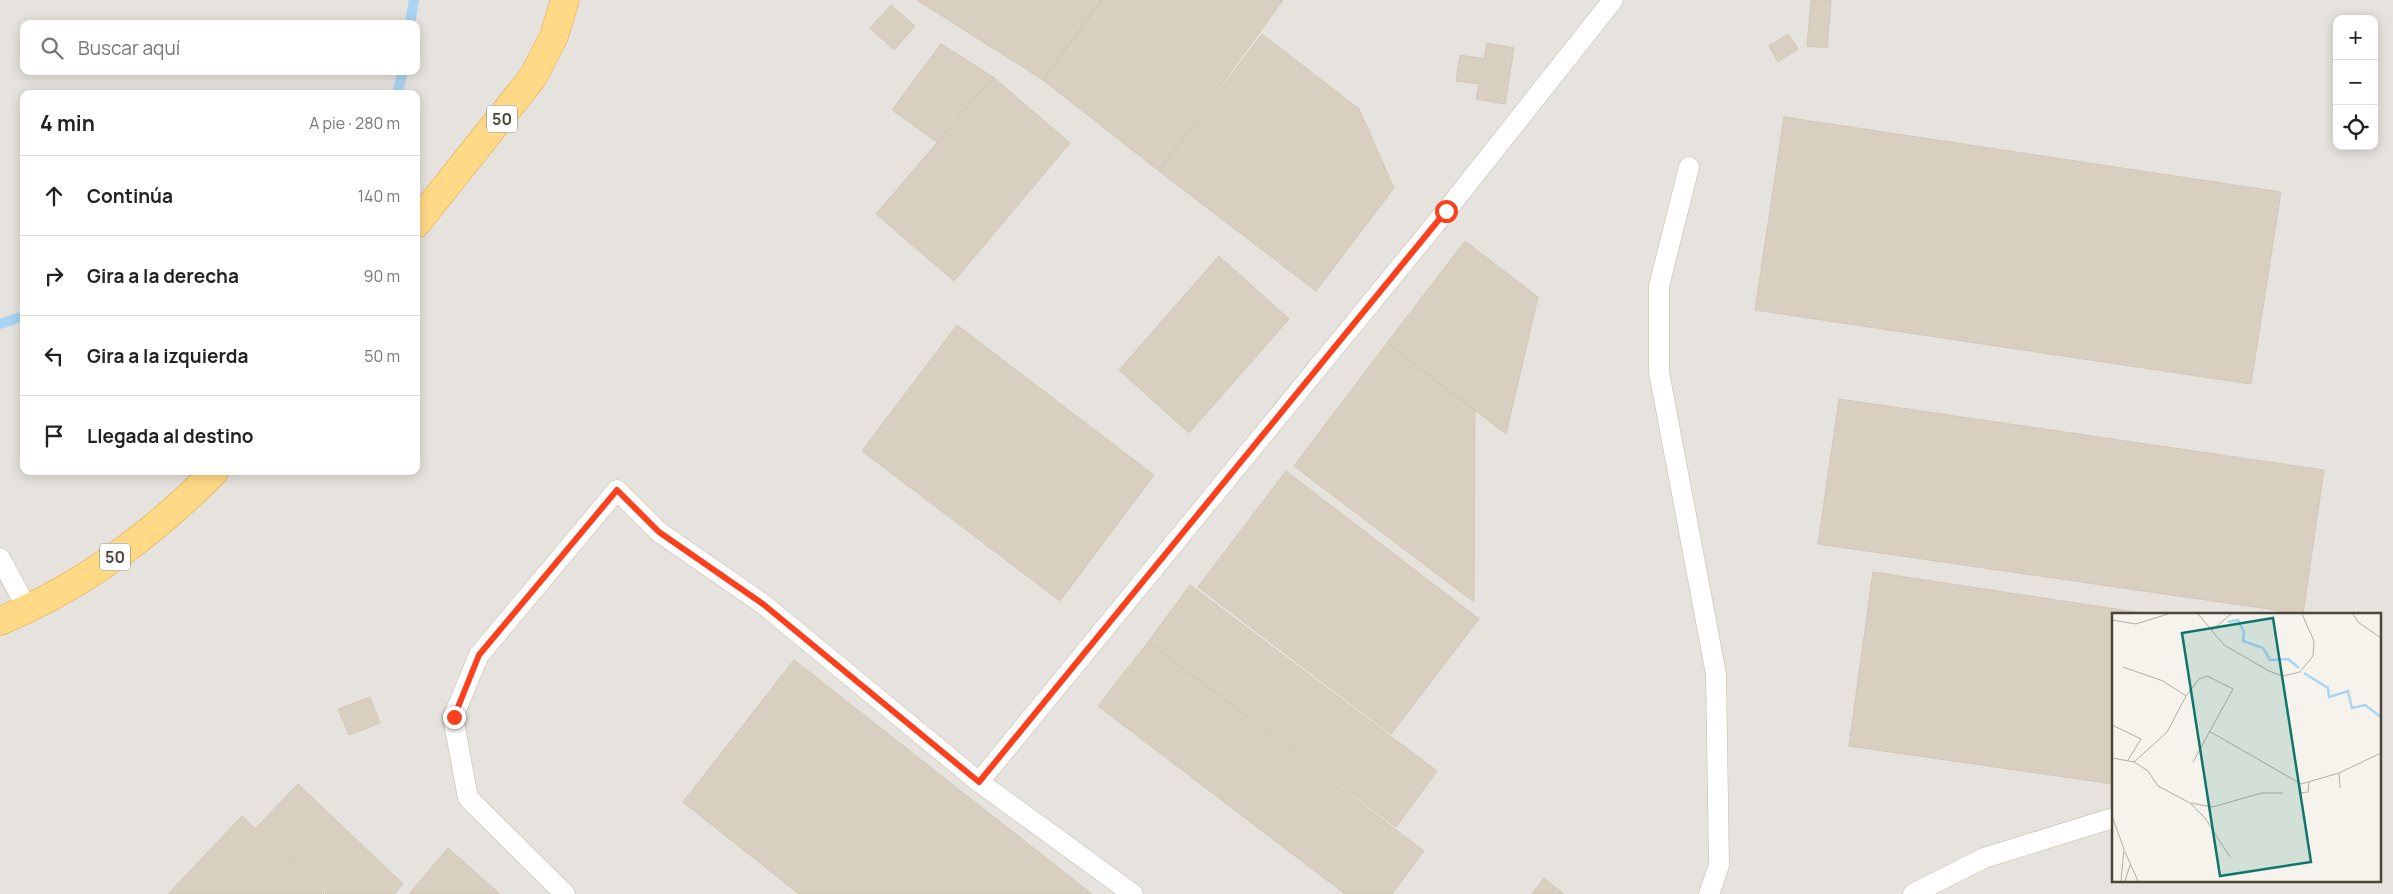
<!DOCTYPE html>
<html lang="es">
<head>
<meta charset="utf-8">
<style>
  body { margin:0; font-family:Manrope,sans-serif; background:#f2f2f2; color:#222 }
  .controls { position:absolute; right:15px; top:15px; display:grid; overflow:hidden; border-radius:10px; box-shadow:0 2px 12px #0003 }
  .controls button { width:45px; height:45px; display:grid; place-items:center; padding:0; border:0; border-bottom:1px solid #e0e0e0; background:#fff; color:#222; font:25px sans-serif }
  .stop { position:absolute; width:15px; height:15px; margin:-11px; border:4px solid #fc3f1d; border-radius:50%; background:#fff }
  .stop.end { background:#fc3f1d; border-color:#fff; box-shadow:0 1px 5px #0008 }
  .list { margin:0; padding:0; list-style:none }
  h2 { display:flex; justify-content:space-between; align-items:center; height:65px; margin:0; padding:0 20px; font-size:21px }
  h2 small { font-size:16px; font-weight:400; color:#767676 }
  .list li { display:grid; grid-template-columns:32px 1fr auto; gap:15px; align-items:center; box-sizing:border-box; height:80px; padding:0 20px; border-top:1px solid #e0e0e0 }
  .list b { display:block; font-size:19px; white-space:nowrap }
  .list em { font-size:16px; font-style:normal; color:#767676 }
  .icon { flex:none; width:28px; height:28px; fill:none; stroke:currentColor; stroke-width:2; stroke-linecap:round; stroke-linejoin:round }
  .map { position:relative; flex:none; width:2393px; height:894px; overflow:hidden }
  .search { position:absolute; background:#fff; box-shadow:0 2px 12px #0003; left:20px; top:20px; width:400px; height:55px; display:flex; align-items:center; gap:12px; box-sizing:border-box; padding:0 18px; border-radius:10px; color:#767676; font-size:19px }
  .panel { position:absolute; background:#fff; box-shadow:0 2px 12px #0003; left:20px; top:90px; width:400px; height:385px; border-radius:10px }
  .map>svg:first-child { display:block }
  .industrial { fill:#e6e2dd; fill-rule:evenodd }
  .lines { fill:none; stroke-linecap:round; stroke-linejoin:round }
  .stream { stroke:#a9d4f2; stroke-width:10 }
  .building { fill:#d8cfc1; stroke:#d3c7b4 }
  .service-casing { stroke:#c2bbae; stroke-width:21 }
  .trunk-casing { stroke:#e0a43c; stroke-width:29 }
  .service { stroke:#fff; stroke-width:20 }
  .trunk { stroke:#ffd985; stroke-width:28 }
  .route { stroke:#fc3f1d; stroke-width:6 }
  .labels { text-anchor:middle; stroke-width:5; stroke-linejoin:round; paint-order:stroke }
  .shield { fill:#fff; stroke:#817c74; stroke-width:1 }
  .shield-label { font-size:16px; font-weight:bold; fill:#4b4439 }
  .inset-river { fill:none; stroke:#a9d4f2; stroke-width:2.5 }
  .inset-road { fill:none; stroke:#b2ada4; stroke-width:1 }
  .view { fill:#0f766e; fill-opacity:0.15; stroke:#0f766e; stroke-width:2.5 }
  .inset-edge { fill:none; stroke:#4b4439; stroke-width:2.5 }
</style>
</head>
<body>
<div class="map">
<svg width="2393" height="894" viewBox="0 0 2393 894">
  <rect width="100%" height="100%" fill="#f6f3ec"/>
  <path class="industrial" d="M0,0H2393V894H0ZM2337,19H2374V146H2337ZM24,24H416V71H24ZM24,94H416V471H24ZM2113,614H2379V880H2113Z"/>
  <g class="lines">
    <path class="stream" d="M410,24L414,0
      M397,94L403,71
      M0,324L24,316"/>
  </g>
  <path class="building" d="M917,0H1103L1043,80Z
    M1101,0H1283L1159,171L1043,80Z
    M1811,0H1831L1827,48L1807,46Z
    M891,5L915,26L894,50L870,28Z
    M1262,34L1359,109L1394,188L1316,291L1159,171Z
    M1788,34L1798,49L1778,62L1769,46Z
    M1487,43L1514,48L1505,104L1476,99L1479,84L1456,81L1460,55L1484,59Z
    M941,44L993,77L937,142L892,110Z
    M993,77L1070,143L954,281L876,214Z
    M1784,117L2281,192L2251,384L1755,310Z
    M1465,241L1538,297L1506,434L1387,343Z
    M1219,256L1289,319L1189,433L1119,370Z
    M957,325L1154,475L1060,601L862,451Z
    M1387,343L1475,411L1474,602L1294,466Z
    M1839,399L2324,470L2303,614L1818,544Z
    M1286,471L1479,619L1391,734L1198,587Z
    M1873,572L2148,614H2113V784L1849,746Z
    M1190,585L1437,771L1396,827L1148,642Z
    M1148,642L1424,851L1392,894H1345L1098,706Z
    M794,660L1092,894H799L683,802Z
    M370,697L380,723L349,735L338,709Z
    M298,784L403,884L394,894H326L256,828Z
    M242,816L324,894H168Z
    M448,848L500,894H409Z
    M1544,878L1564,894H1532Z"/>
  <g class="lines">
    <g class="service-casing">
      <path id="service" d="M1689,167L1659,286V372L1716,674L1719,865L1709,894
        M0,558L28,610
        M979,782L1446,211L1613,0
        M565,894L468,798L453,717L479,655L617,490L659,532L763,604L979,782L1133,894
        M1913,894L1984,858L2113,818"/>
    </g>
    <g class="trunk-casing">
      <path id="trunk" d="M416,224L533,77L554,36L565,0
        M0,621C82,587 153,534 215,471"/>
    </g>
    <use href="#service" class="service"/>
    <use href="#trunk" class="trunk"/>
  </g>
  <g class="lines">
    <path class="route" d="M454,717L479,655L617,490L659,532L763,604L979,782L1446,211"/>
  </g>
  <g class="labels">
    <g class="shield">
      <rect x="487" y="105.5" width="30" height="27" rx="4"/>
      <rect x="100" y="543.5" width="30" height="27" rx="4"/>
    </g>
    <g class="shield-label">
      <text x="502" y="125">50</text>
      <text x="115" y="563">50</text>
    </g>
  </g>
  <g transform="translate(2112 613)">
    <rect width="269" height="269" fill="#f6f3ec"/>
    <path class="inset-river" d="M116,9L126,7L132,19L131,28L151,35L158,47L176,46L187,55M192,60L216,75L217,84L236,78L240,95L253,92L269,104"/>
    <path class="inset-road" d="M86,1L112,32L157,58L171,63L188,59L201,43L202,28L190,1M241,1L246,9L269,25M0,7L24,11L56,1M99,18L119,1M11,54L51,68L74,83M0,112L29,126L16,147M97,118L189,171L227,160L269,140M0,145L22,149L55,119L74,83L87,66L95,63L121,76L81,149M22,149L36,158L46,173L78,190L93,205L118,244M227,160L228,175M188,180L196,179L197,169M79,190L100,194L150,180H171M0,203L12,236L9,268M13,239L26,268M13,268L18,252"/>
    <path class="view" d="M161,5L199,249L108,263L70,20Z"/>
    <rect width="269" height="269" class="inset-edge"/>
  </g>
</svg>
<div class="controls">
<button>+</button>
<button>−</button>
<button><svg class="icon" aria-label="locate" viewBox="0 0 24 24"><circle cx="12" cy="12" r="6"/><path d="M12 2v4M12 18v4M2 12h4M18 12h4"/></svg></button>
</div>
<div class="stop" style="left:1446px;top:211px"></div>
<div class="stop end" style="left:454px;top:717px"></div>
<div class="search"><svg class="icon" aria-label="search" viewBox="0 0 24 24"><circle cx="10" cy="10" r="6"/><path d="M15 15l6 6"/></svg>Buscar aquí</div>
<section class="panel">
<h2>4 min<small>A pie · 280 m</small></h2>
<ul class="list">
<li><svg class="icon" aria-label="ahead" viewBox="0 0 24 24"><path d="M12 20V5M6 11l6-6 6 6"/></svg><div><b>Continúa</b></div><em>140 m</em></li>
<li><svg class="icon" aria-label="right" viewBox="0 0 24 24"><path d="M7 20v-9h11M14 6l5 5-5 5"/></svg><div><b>Gira a la derecha</b></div><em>90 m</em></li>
<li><svg class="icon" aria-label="left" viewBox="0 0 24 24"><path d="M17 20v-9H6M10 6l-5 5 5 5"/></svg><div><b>Gira a la izquierda</b></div><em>50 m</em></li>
<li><svg class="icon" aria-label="arrive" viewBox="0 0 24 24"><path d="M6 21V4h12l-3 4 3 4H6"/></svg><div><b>Llegada al destino</b></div></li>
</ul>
</section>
</div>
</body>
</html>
